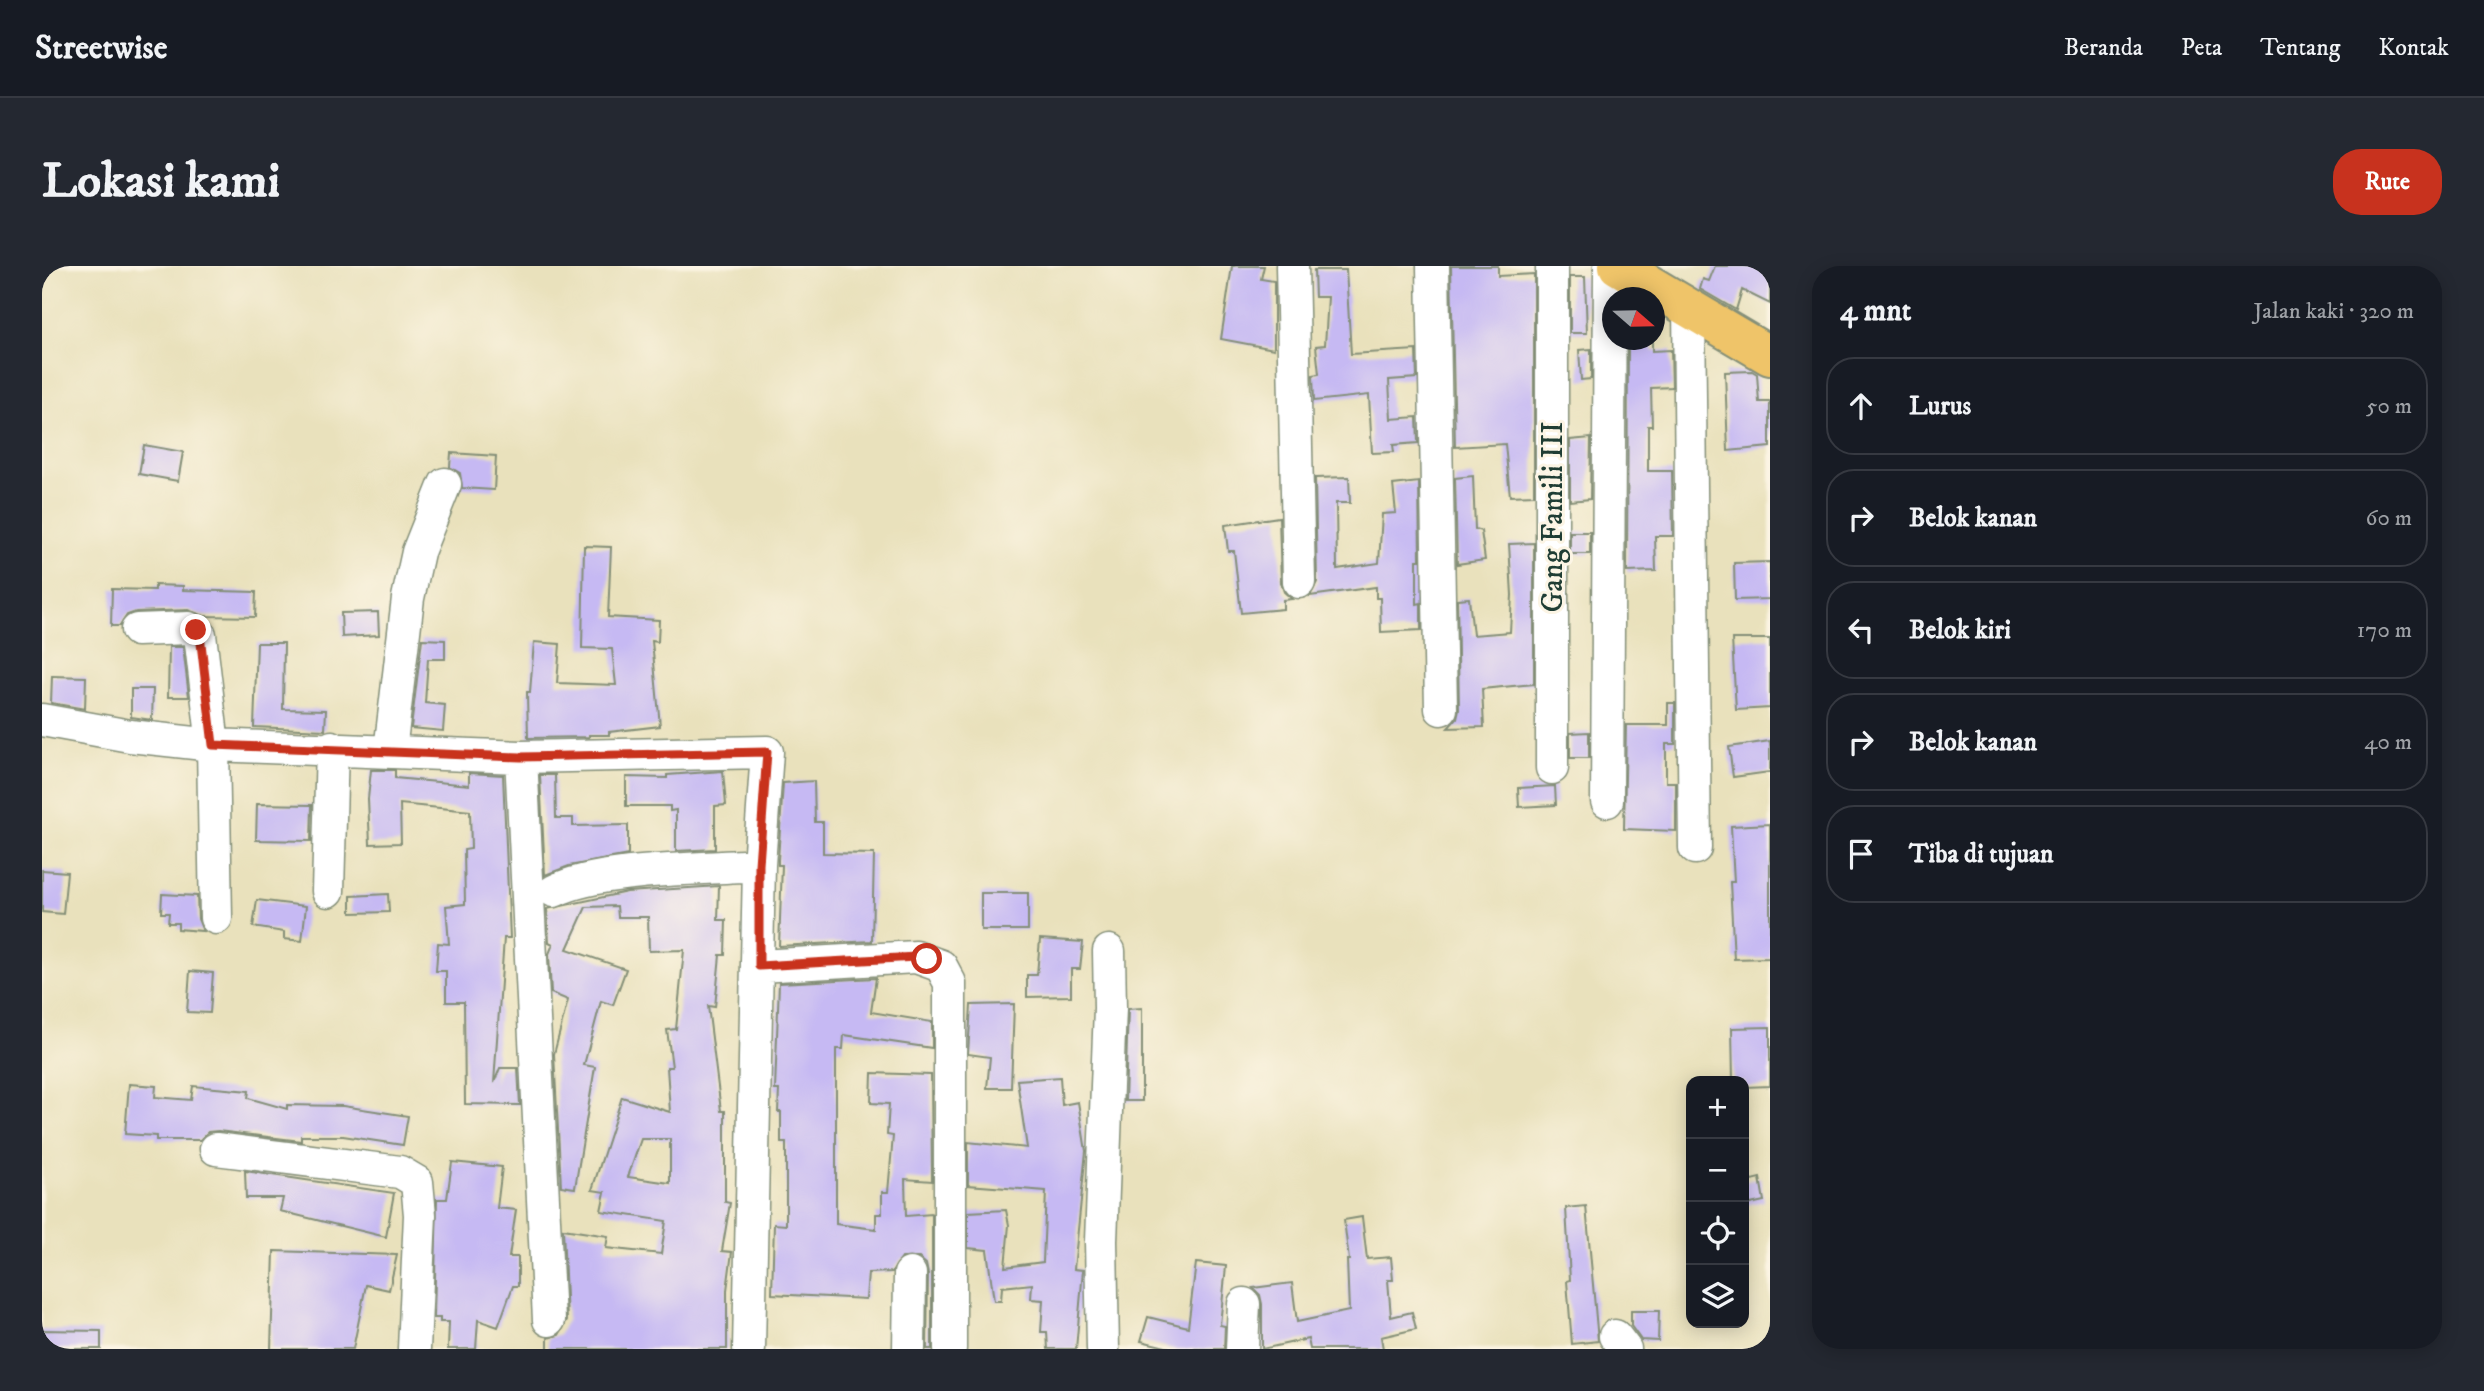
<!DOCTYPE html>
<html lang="id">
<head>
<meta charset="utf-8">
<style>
  body { margin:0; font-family:"IM FELL DW Pica",serif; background:#242831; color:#f1f3f6 }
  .controls { position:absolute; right:21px; bottom:21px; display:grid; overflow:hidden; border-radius:14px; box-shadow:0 4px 18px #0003 }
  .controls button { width:63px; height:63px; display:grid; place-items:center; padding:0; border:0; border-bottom:2px solid #363941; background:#171b24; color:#f1f3f6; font:35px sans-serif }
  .compass { position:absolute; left:1560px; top:21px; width:63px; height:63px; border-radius:50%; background:#171b24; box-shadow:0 4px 18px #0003; rotate:110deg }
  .stop { position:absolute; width:21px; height:21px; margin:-16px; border:5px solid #c8321e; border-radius:50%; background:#fff }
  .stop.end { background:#c8321e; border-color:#fff; box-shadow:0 2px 7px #0008 }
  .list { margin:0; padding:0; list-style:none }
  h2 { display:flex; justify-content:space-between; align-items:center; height:91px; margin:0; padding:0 28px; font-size:30px }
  h2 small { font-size:23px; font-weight:400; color:#9ea1a6 }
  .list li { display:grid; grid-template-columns:46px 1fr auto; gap:21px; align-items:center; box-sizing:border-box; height:98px; margin:0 14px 14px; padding:0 14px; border:2px solid #363941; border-radius:28px }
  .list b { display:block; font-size:26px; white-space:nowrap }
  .list em { font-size:23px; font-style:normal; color:#9ea1a6 }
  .icon { flex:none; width:38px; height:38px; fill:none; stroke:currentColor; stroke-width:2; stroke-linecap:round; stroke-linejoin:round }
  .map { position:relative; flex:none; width:1728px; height:1083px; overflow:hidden; border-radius:28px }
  header { display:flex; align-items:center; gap:42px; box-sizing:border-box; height:98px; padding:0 35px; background:#171b24; border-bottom:2px solid #363941 }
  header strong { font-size:33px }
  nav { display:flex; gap:38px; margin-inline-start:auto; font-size:24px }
  .intro { display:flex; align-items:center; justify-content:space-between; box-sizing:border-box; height:168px; padding:0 42px }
  h1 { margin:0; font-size:49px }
  .button { padding:18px 32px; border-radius:28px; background:#c8321e; color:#fff; font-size:24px; font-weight:700 }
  main { display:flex; gap:42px; padding:0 42px }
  aside { flex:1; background:#171b24; border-radius:28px; box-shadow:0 4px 18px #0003 }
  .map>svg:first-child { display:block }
  .building { fill:#c6b9f3; fill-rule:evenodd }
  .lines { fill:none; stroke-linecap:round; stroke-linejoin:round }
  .minor-casing { stroke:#848f78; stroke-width:35 }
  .major-casing { stroke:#848f78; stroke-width:42 }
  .minor { stroke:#fff; stroke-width:32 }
  .major { stroke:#efc469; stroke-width:38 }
  .route { stroke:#c8321e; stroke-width:9 }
  .labels { text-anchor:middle; stroke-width:6; stroke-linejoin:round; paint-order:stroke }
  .street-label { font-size:30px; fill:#1f3d34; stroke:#fcf5e5 }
</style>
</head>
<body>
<header>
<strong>Streetwise</strong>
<nav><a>Beranda</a><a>Peta</a><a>Tentang</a><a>Kontak</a></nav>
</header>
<div class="intro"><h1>Lokasi kami</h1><a class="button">Rute</a></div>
<main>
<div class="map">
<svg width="1728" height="1083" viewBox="0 0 1728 1083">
  <rect width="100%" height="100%" fill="#fcf5e5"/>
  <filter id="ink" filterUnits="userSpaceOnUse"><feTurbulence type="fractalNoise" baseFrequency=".0143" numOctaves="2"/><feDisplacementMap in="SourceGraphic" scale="14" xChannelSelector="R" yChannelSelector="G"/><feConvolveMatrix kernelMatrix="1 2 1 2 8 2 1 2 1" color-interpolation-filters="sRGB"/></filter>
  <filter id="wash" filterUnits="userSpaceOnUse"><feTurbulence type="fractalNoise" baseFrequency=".00686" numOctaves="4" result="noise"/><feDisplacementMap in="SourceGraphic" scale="28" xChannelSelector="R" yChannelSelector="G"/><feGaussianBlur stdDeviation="1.57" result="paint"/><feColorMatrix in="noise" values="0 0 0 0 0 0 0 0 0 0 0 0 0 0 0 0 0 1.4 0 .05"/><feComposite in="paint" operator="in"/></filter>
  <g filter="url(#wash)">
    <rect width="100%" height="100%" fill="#e9e1bc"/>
    <g id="blocks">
      <path class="building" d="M1190,0H1222L1219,13L1232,15V83L1179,73Z
        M1409,0H1456V10L1492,8V229L1468,230L1463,178L1413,181Z
        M1673,0H1728V38L1700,24L1694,44L1658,23L1661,13L1667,15Z
        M1272,4H1304L1309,88L1374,84L1375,112L1347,114L1349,153L1375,151L1376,177L1351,179L1352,186L1330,187L1327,129L1272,135L1271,109L1277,108L1274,80L1283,79L1286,31H1273Z
        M1528,11H1543L1545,67H1528Z
        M1586,74H1610V85L1629,84L1630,121L1609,122L1610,160H1606V205H1630L1631,270H1613L1614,305L1585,306Z
        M1549,83V113L1539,114L1537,84Z
        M1710,105L1715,108L1717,136H1728V181L1686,185L1683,106Z
        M1549,172L1548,233L1528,235V174Z
        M102,179L141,186L136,215L97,208Z
        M409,187L454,190L452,224L420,222L418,207L408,201Z
        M1431,210L1433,263L1439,265L1443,294L1415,298L1413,212Z
        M1307,211L1308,237H1294L1295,303L1337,297L1340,248L1354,247L1351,219L1377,216L1378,294H1375V338L1379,337V364L1339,366L1338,332H1334V321L1268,330L1275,316L1273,212Z
        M1237,251L1239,317L1242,326L1250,333L1241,334V343L1199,347L1192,285H1186L1183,259Z
        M1528,266H1548V288H1528Z
        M1492,277V418L1440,423L1442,461L1406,462L1415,452L1417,443L1415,333L1427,332L1431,369L1468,366L1470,329L1467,278Z
        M542,280L569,281L566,351L617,354L616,376L610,375L618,460L567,466V469H547V471L486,472L485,426H488L492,376L518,378L515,417L574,419L570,383L540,382Z
        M1728,296V333L1693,334L1692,297Z
        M113,319L141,320V324L214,326L213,351L162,350L146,344L94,346L85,349L78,360H69L70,323L113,324Z
        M336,346L337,369L300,371L299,347Z
        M380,373L403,374V393H386L383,437L403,439L401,465L369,462Z
        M1690,373H1728V442L1694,444Z
        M215,377H242L241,443L284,444L283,464L212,461Z
        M127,381H141L147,431H126Z
        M10,410L44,411L43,443L9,437Z
        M89,423H111L110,454L89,451Z
        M1626,437H1633V478H1624V516H1634V565L1582,563L1584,459H1626Z
        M1547,466V492H1528V467Z
        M1728,475V506L1691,511L1687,481Z
        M329,504H353V512L427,519V507L461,509L468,672H462L452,817L458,802H476L478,839L423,838L422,736H404V705H394L396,677L407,678L404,640L423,638L422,584L429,583L428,545L358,538L359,577L328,578L326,533Z
        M681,505L684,539L673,540V583L634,585V544L628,545V540H584V511L625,512V509Z
        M498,509H513L514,552H531V560L586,559V589L527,600L503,609Z
        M772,515L773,556H781V587L832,588L830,675L737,680L740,599H736V594L741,517Z
        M1513,520L1514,539L1477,541L1476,522Z
        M215,538L270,539L269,575L214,574Z
        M1728,558V692L1692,693L1688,616H1692L1689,560Z
        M0,604L25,606L21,648L0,646Z
        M677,620L676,654H684L683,689H678L673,741L666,740L679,845H683V936L688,937L680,985L690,986L685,1024V1083H506V1072L517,1069L525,1054L521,963L566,970L564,982L619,988L624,955L559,945L563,926L550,924L580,831L628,846L625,801H630L625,764L634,763L642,684L607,685L606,651H576L575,640L544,641L525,683L584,703L571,739L559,735L542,799L553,801L533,922L519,920L512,788L526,734L509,727L507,688L511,678L507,676L505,643L585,626ZM599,873H628V917L586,911Z
        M939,627H986V664H939Z
        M120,628L155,630L156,653L161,665L136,663V657H126L127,647H119Z
        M346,628L347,646L309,647V630Z
        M215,634L264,640L260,675L242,673V666L211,661Z
        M998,673L1041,676L1038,703H1029V730L985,731V709H995Z
        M148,705L171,707L168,747L145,746Z
        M834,712L829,746L890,756V782L802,769L801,783H794V958L834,963V948H840V926H846L851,870L845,869L847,838L829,837L830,807L889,809L890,915L863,913L864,950L890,948V1083H885L886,1008L884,998L877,992H860L850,1006L826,1007L824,1033L730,1028L732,958L744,959V877H739V846H736L737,824H733L737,717Z
        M972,738L969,822H945L948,791L926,788L929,739Z
        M1100,742V835H1083L1086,743Z
        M1728,761V820L1702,821V815H1691L1690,762Z
        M1018,811L1020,839L1036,836L1044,885L1032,1003L1041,1004L1034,1083H1006L1005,1066H999L1001,1034L989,1033L990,1018L960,1021L959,1035H952L945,984L926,982V946L964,944L967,959L963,1001L1001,996L1004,925L926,919V876L985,882L975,814Z
        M87,818L114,820L113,831L149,834L151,820L207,825L206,832L245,843V839L301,840L366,850L361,879L301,870H259V875L176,865L166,866L158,874H114V870L83,868Z
        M410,896L460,901L455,942L474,944L467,991H476V1020H471L456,1061L436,1054L434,1083H406L407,1056H398V1052H392L395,933H405Z
        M203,905L352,927L344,971L238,945L241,932H204Z
        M1718,912L1722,935L1704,939L1702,916Z
        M1544,940L1556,1075L1530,1078L1525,1015L1528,1014L1524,942Z
        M1320,951L1325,993L1349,991L1351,1014H1346L1349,1051L1370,1046L1374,1063L1339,1071L1341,1083H1268L1266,1073L1220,1083V1038L1218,1029L1211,1022L1250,1017L1255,1056L1307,1045L1305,994H1307L1302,954Z
        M232,985L355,989L347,1024L324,1019L311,1083H229Z
        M1154,997L1184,1000L1178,1059L1183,1060L1182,1083H1132L1099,1075L1106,1051L1146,1061Z
        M1589,1045H1617L1616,1075L1599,1074L1589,1060Z
        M0,1064L59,1065V1083H0Z"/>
    </g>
  </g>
  <g filter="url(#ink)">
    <use href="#blocks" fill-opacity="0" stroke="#848f78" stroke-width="2"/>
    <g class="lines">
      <g class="minor-casing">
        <path id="minor" d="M1250,0L1257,316
          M1391,0L1399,443
          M1510,0V502
          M1647,42L1653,582
          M95,364L147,362L158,369L171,479L174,652
          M0,454L88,470L171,479L479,491L725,486L717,599L707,1083
          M348,485L366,332L376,286L403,218
          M479,491L507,1054
          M1565,535L1568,0
          M286,625L290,481
          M512,625C557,602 663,603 717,599
          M717,700L874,691L899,700L908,717V1083
          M174,883L358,906L375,916L378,949L372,1083
          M1573,1070L1583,1083
          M867,1083L868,1008
          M1061,1083L1059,975L1068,742L1067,685
          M1200,1083L1202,1038"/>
      </g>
      <g class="major-casing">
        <path id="major" d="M1576,0L1728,90"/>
      </g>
      <use href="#minor" class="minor"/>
      <use href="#major" class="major"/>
    </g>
  </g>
  <g class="lines" filter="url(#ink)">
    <path class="route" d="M154,364L158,369L171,479L479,491L725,486L717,599V700L874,691L885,693"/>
  </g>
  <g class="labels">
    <g class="street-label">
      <text transform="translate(1510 251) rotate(-90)" y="10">Gang Famili III</text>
    </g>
  </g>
</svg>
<div class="controls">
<button>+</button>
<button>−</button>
<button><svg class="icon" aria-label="locate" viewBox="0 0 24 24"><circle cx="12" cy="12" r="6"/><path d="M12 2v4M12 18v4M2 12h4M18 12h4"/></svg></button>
<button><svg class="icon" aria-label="layers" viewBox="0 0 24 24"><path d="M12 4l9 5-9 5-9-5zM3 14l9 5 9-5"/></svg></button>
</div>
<svg class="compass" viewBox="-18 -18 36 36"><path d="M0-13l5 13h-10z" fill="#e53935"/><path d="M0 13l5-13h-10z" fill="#9ea1a6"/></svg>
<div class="stop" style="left:885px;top:693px"></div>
<div class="stop end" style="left:154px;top:364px"></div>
</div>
<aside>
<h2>4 mnt<small>Jalan kaki · 320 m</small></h2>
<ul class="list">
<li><svg class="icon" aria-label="ahead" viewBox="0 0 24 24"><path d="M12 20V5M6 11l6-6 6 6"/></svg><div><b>Lurus</b></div><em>50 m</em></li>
<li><svg class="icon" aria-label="right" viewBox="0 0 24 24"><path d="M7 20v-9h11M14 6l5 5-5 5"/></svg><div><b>Belok kanan</b></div><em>60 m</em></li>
<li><svg class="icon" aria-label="left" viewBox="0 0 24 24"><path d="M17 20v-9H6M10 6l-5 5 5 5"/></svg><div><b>Belok kiri</b></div><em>170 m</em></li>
<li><svg class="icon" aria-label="right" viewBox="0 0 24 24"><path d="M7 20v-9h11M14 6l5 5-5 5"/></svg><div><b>Belok kanan</b></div><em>40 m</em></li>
<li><svg class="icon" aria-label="arrive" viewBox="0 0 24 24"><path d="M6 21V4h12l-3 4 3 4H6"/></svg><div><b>Tiba di tujuan</b></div></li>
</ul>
</aside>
</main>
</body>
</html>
